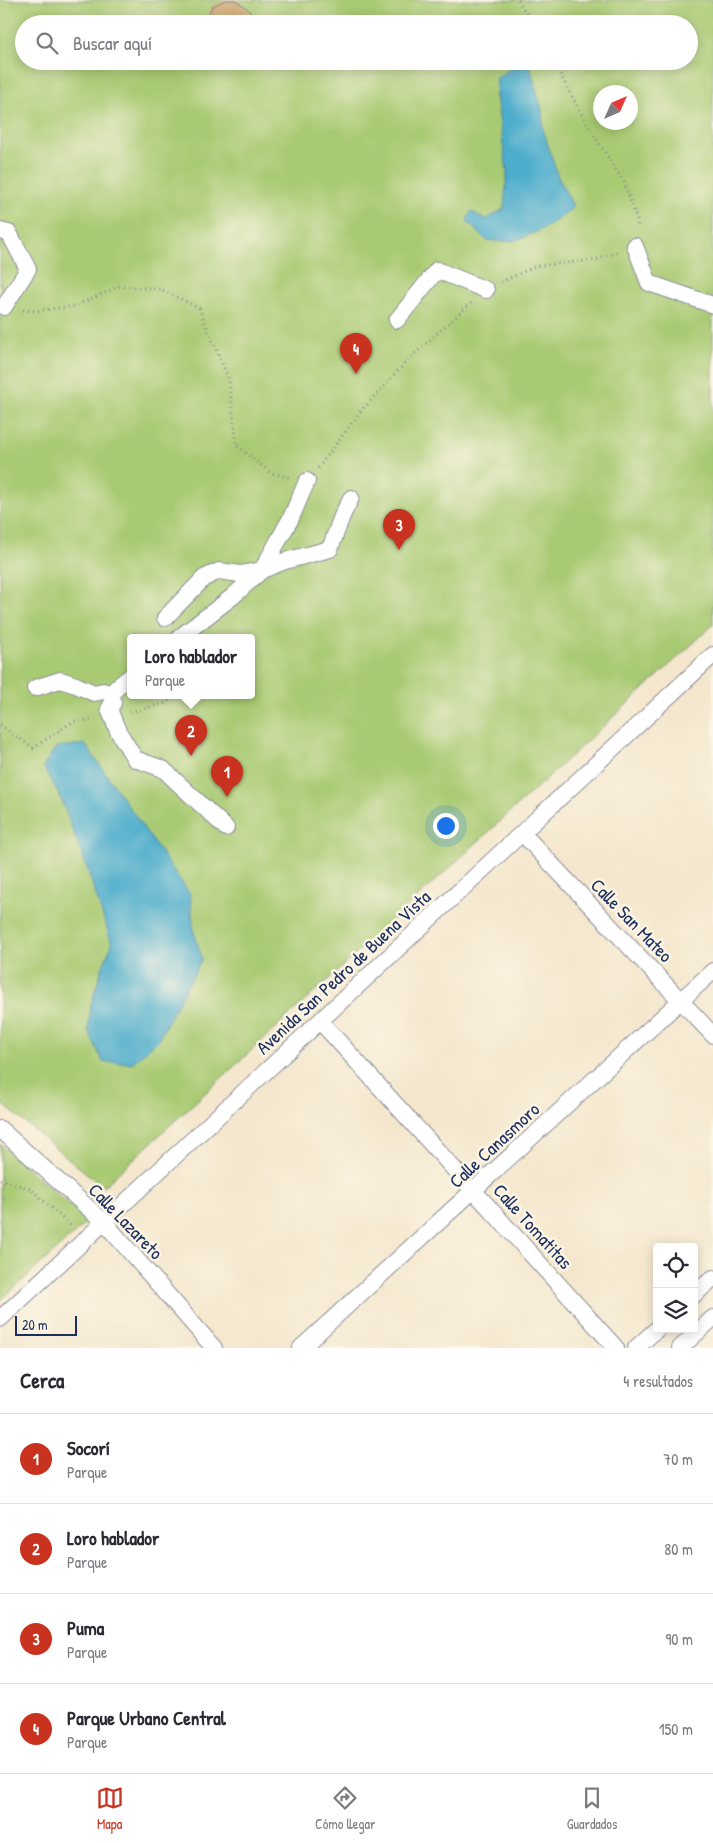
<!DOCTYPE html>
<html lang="es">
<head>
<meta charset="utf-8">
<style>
  body { margin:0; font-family:"Patrick Hand",sans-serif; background:#f7f7f7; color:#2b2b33 }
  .controls { position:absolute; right:15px; bottom:15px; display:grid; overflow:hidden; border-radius:5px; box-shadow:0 2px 12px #0003 }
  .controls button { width:45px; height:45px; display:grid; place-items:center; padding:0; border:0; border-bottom:1px solid #e1e1e2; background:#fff; color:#2b2b33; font:25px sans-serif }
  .compass { position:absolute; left:593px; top:85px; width:45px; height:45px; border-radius:50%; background:#fff; box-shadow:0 2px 12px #0003; rotate:45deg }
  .scale { position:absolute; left:15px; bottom:12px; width:62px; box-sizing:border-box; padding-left:5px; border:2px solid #1b2f5e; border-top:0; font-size:14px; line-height:18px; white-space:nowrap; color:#1b2f5e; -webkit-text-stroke:4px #fcf5e5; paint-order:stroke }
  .you { position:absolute; left:445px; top:825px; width:18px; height:18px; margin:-12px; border:4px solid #fff; border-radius:50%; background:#1a73e8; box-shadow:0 0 0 8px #1a73e833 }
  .badge { display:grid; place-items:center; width:32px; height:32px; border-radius:50%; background:#c8321e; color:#fff; font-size:16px; font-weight:700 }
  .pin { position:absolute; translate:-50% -41px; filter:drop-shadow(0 1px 2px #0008) }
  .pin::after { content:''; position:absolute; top:26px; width:18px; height:15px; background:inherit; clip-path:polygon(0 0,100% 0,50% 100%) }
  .popup { position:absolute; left:127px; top:634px; width:128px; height:65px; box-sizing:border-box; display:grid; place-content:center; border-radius:5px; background:#fff; filter:drop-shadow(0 1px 4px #0005); font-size:16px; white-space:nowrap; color:#7c7c81 }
  .popup b { font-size:19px; color:#2b2b33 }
  .popup::after { content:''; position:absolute; left:50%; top:100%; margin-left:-10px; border:10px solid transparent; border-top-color:#fff }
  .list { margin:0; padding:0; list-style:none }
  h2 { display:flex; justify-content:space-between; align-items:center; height:65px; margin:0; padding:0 20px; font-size:21px }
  h2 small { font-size:16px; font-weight:400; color:#7c7c81 }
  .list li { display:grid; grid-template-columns:32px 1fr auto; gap:15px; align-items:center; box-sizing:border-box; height:90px; padding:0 20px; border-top:1px solid #e1e1e2 }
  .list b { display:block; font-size:19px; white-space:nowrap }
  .list p { margin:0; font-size:16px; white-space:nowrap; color:#7c7c81 }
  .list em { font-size:16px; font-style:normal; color:#7c7c81 }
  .icon { flex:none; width:28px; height:28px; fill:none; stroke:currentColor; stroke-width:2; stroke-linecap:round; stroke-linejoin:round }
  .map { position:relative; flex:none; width:713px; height:1348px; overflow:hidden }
  .search { position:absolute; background:#fff; box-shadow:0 2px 12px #0003; left:15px; right:15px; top:15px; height:55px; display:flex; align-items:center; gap:12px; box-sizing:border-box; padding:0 18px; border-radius:28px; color:#7c7c81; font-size:19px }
  .sheet { height:425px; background:#fff }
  nav { display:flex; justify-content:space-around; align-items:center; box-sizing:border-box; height:70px; border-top:1px solid #e1e1e2; background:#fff; font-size:14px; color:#7c7c81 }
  nav a { display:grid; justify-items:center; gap:2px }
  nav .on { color:#c8321e }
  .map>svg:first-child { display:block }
  .green { fill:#a8ca72; stroke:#627c68; fill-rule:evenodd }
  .water { fill:#4eadcc; stroke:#346e95 }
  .building { fill:#caa067 }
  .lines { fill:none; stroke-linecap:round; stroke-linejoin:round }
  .street-casing { stroke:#888b96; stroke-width:18 }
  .path { stroke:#888b96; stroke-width:3; stroke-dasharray:1 4; stroke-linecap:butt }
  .street { stroke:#fff; stroke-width:16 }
  .labels { text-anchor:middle; stroke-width:5; stroke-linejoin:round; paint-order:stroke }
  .street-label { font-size:19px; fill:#1b2f5e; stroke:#fcf5e5 }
</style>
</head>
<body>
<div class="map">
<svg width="713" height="1348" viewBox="0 0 713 1348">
  <rect width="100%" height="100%" fill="#fcf5e5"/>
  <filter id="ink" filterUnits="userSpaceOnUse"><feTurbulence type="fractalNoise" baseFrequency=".02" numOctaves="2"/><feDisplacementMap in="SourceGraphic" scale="10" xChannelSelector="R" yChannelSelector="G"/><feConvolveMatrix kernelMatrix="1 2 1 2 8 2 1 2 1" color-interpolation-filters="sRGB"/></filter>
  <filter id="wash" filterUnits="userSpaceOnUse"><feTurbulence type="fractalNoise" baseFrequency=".0096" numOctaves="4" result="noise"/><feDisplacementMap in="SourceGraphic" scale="20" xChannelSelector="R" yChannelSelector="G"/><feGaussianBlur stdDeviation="1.12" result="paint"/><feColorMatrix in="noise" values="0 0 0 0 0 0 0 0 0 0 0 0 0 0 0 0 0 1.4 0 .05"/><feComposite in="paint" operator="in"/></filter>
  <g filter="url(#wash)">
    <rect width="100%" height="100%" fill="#f4e7cd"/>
    <path class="green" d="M0,0H713V625L103,1187L0,1102ZM24,24H689V61H24ZM600,92H630V122H600ZM131,637H251V695H131Z
      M0,1144L88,1221L0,1301Z"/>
    <path class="water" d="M530,66L542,111L543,129L558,177L573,206C565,219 525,240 509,241C502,242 493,241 486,240L467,221L471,211L485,220L504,209L507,171L496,96L497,78L513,67Z
      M85,744L190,894L194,932L202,959L157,1041L132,1063L103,1062L88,1030L91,1005L101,971L112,944L86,865L59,794L43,767L56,747Z"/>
    <g id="blocks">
      <path class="building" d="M226,0H235L248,9L256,24H205L212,6Z
        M238,61H256L242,69Z"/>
    </g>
  </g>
  <g filter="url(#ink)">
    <use href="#blocks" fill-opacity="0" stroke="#888b96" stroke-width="1"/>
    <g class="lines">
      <g class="street-casing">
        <path id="street" d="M0,231L9,233L28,269L4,307
          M635,246L649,283L713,305
          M397,320L437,270L486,290
          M165,618L204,578L219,571L240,574L262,570L285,561L330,549L342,516L351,498
          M180,637L232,597L262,570L291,518L307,481
          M131,676L117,687L112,694L113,703L109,709L118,731L135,759L163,769L226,828
          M35,688L60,680L76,685L94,693L103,691L112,694
          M522,833L713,1035
          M320,1021L616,1348
          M0,1129L104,1222L214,1348
          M694,1295L713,1278
          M0,1319L713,655
          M301,1348L713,971
          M636,1348L657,1329
          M680,1348L713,1318"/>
      </g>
      <path class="path" d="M518,0L533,24
        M553,61L588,126L624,182L638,223L637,229
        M501,282L536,266L596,260L620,251
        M23,310L34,311L75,306L120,286L160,289L199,308L229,380L237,446L271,473L289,477
        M318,468L360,412L409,359L472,302
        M130,712L166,703L175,695
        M0,725L33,748L74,721L95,720
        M0,1179L31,1189L73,1228"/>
      <use href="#street" class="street"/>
    </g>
  </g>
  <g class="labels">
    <g class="street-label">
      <text transform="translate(632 920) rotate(46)" y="7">Calle San Mateo</text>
      <text transform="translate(343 972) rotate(-43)" y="7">Avenida San Pedro de Buena Vista</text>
      <text transform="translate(494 1145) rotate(-43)" y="7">Calle Canasmoro</text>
      <text transform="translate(126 1221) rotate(46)" y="7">Calle Lazareto</text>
      <text transform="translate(533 1226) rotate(48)" y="7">Calle Tomatitas</text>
    </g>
  </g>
</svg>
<div class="controls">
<button><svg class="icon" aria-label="locate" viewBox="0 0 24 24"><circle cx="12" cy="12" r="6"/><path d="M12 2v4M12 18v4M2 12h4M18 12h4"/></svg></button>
<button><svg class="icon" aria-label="layers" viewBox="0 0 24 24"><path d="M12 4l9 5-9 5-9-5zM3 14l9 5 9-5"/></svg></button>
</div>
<svg class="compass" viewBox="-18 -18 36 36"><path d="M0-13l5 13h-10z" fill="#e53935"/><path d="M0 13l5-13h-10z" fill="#7c7c81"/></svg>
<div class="scale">20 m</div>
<div class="you"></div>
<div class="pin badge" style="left:227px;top:797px">1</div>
<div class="pin badge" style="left:191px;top:756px">2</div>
<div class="popup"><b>Loro hablador</b>Parque</div>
<div class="pin badge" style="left:399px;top:550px">3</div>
<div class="pin badge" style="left:356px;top:374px">4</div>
<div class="search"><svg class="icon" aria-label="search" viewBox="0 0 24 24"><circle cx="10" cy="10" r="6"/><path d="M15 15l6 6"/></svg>Buscar aquí</div>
</div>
<section class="sheet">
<h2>Cerca<small>4 resultados</small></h2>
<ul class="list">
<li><span class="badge">1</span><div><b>Socorí</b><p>Parque</p></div><em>70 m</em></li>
<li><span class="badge">2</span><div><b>Loro hablador</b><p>Parque</p></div><em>80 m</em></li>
<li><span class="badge">3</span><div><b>Puma</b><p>Parque</p></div><em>90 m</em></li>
<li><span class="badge">4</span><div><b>Parque Urbano Central</b><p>Parque</p></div><em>150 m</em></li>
</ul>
</section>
<nav>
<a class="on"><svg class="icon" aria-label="map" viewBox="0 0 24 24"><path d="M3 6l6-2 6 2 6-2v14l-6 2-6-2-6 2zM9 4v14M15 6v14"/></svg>Mapa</a>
<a><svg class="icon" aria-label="directions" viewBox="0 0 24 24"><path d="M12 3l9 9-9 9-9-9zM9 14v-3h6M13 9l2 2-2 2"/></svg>Cómo llegar</a>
<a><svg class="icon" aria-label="saved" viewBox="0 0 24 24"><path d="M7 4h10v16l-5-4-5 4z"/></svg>Guardados</a>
</nav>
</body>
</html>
